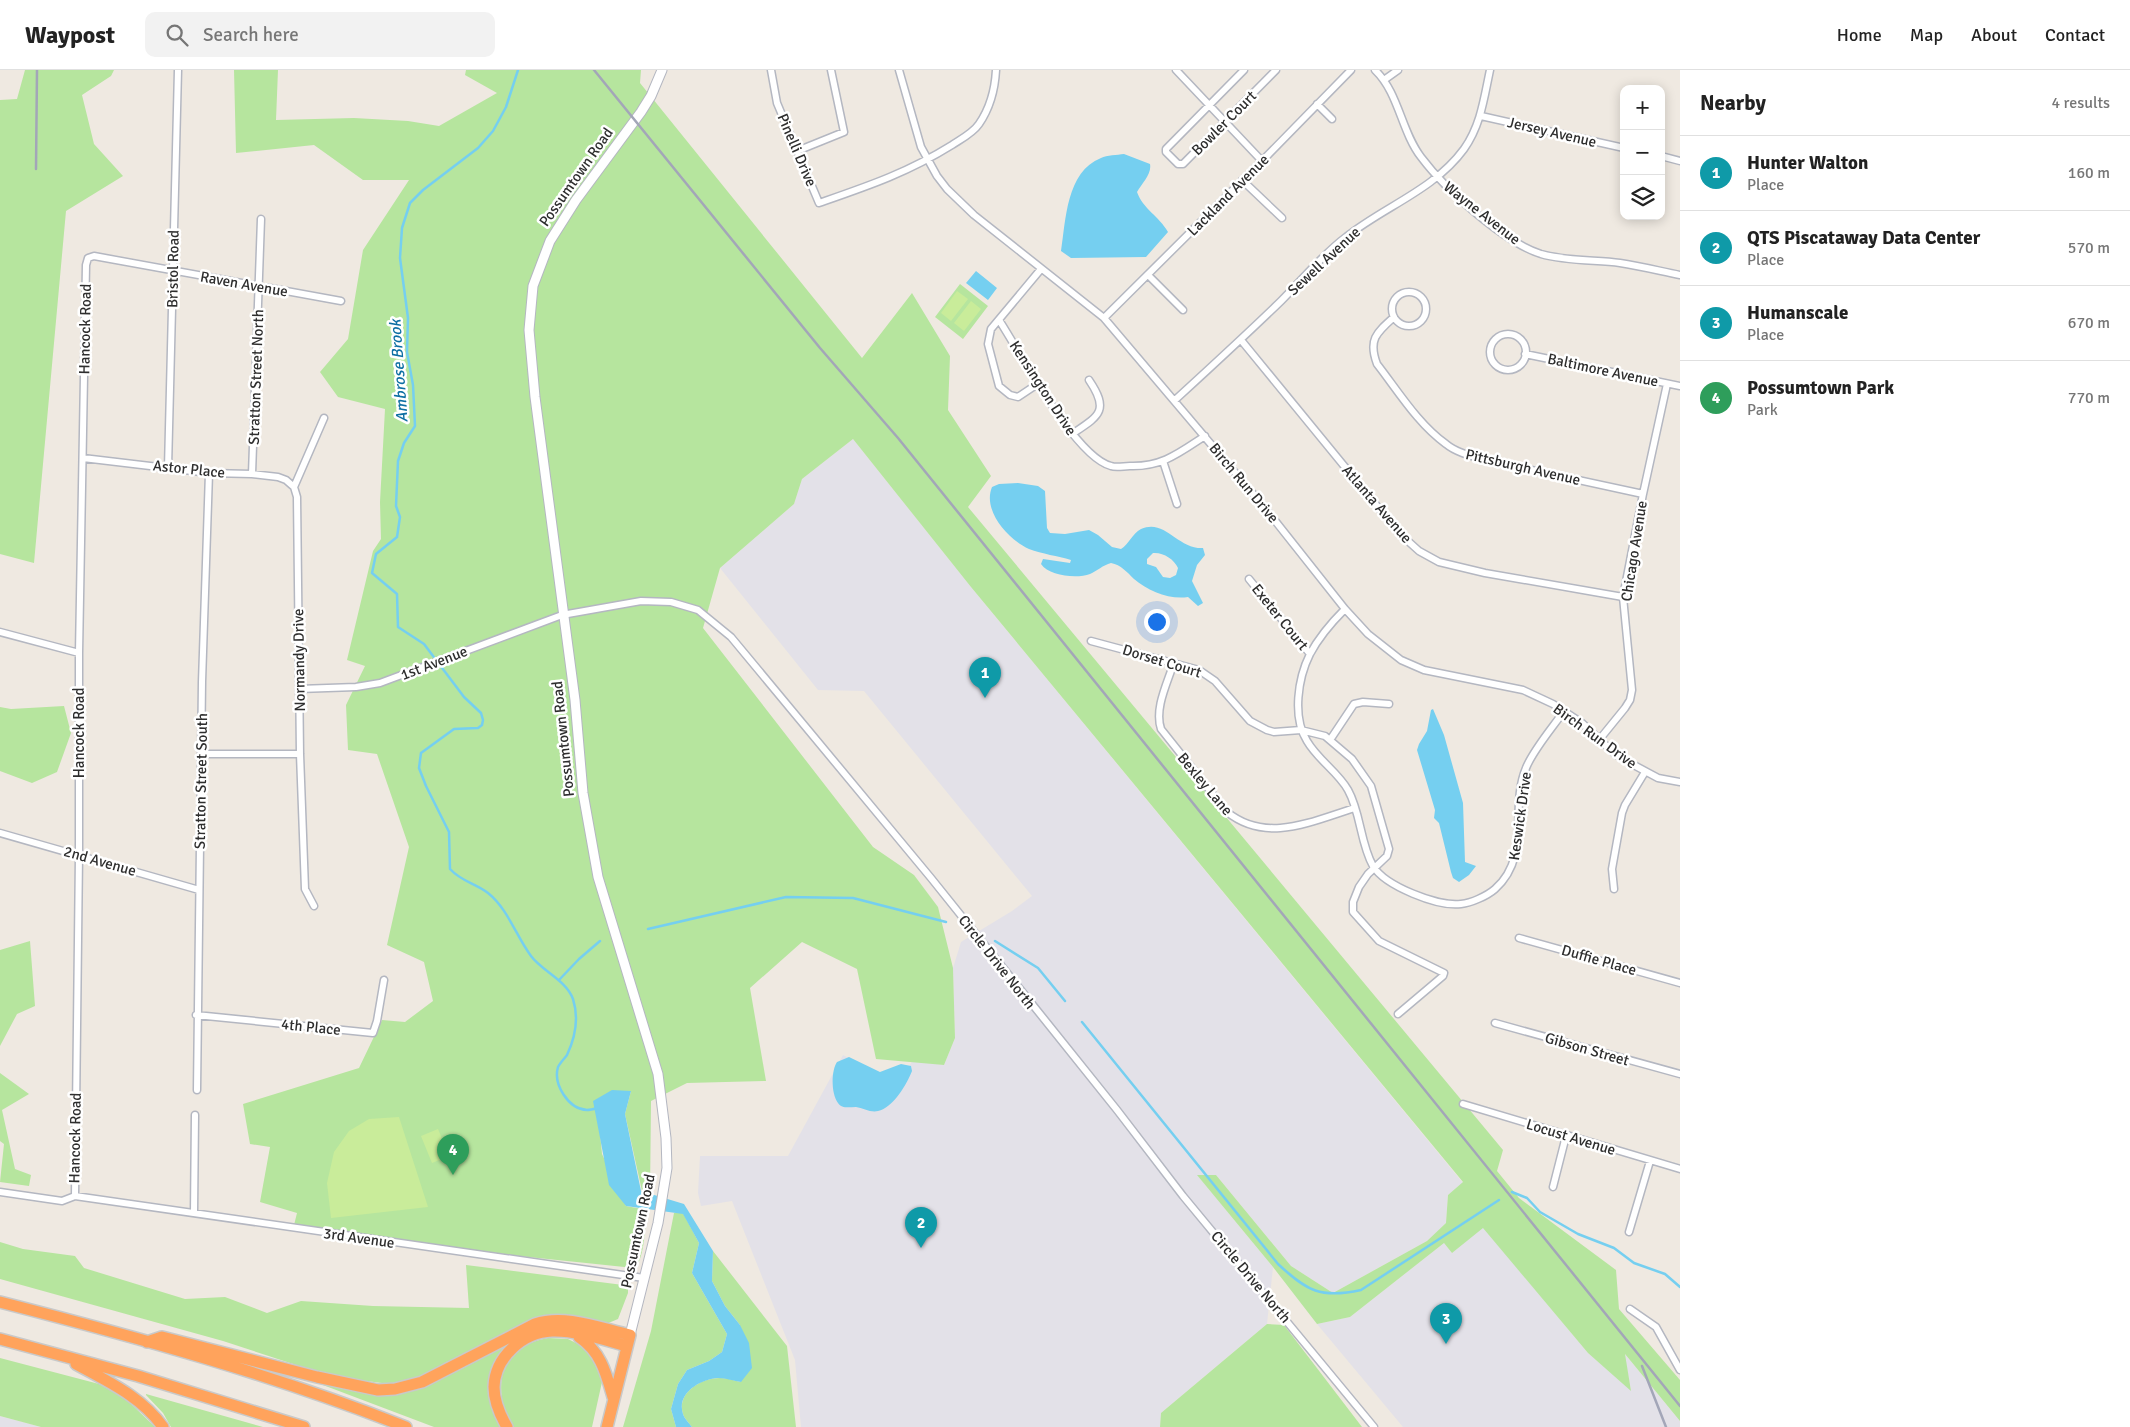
<!DOCTYPE html>
<html lang="en">
<head>
<meta charset="utf-8">
<style>
  body { margin:0; font-family:Signika,sans-serif; background:#f2f2f2; color:#222 }
  .controls { position:absolute; right:15px; top:15px; display:grid; overflow:hidden; border-radius:10px; box-shadow:0 2px 12px #0003 }
  .controls button { width:45px; height:45px; display:grid; place-items:center; padding:0; border:0; border-bottom:1px solid #e0e0e0; background:#fff; color:#222; font:25px sans-serif }
  .you { position:absolute; left:1156px; top:551px; width:18px; height:18px; margin:-12px; border:4px solid #fff; border-radius:50%; background:#1a73e8; box-shadow:0 0 0 8px #1a73e833 }
  .badge { display:grid; place-items:center; width:32px; height:32px; border-radius:50%; background:#2563eb; color:#fff; font-size:16px; font-weight:700 }
  .pin { position:absolute; translate:-50% -41px; filter:drop-shadow(0 1px 2px #0008) }
  .pin::after { content:''; position:absolute; top:26px; width:18px; height:15px; background:inherit; clip-path:polygon(0 0,100% 0,50% 100%) }
  .list { margin:0; padding:0; list-style:none }
  h2 { display:flex; justify-content:space-between; align-items:center; height:65px; margin:0; padding:0 20px; font-size:21px }
  h2 small { font-size:16px; font-weight:400; color:#767676 }
  .list li { display:grid; grid-template-columns:32px 1fr auto; gap:15px; align-items:center; box-sizing:border-box; height:75px; padding:0 20px; border-top:1px solid #e0e0e0 }
  .list b { display:block; font-size:19px; white-space:nowrap }
  .list p { margin:0; font-size:16px; white-space:nowrap; color:#767676 }
  .list em { font-size:16px; font-style:normal; color:#767676 }
  .icon { flex:none; width:28px; height:28px; fill:none; stroke:currentColor; stroke-width:2; stroke-linecap:round; stroke-linejoin:round }
  .map { position:relative; flex:none; width:1680px; height:1357px; overflow:hidden }
  header { display:flex; align-items:center; gap:30px; box-sizing:border-box; height:70px; padding:0 25px; background:#fff; border-bottom:1px solid #e0e0e0 }
  header strong { font-size:24px }
  nav { display:flex; gap:28px; margin-inline-start:auto; font-size:18px }
  .search { width:350px; height:45px; background:#f2f2f2; display:flex; align-items:center; gap:12px; box-sizing:border-box; padding:0 18px; border-radius:10px; color:#767676; font-size:19px }
  main { display:flex }
  aside { flex:1; background:#fff }
  .map>svg:first-child { display:block }
  .industrial { fill:#e3e1e8 }
  .green { fill:#b6e59e }
  .pitch { fill:#c9ec9a }
  .water { fill:#75cff0; fill-rule:evenodd }
  .lines { fill:none; stroke-linecap:round; stroke-linejoin:round }
  .stream { stroke:#75cff0; stroke-width:2.5 }
  .street-casing { stroke:#b4b7c1; stroke-width:9 }
  .secondary-casing { stroke:#b4b7c1; stroke-width:11 }
  .highway-casing { stroke:#c9c9c9; stroke-width:14 }
  .street { stroke:#fff; stroke-width:6 }
  .secondary { stroke:#fff; stroke-width:9 }
  .highway { stroke:#ffa35c; stroke-width:11 }
  .rail { stroke:#a3a6b8; stroke-width:2.5 }
  .labels { text-anchor:middle; stroke-width:5; stroke-linejoin:round; paint-order:stroke }
  .street-label { font-size:15px; fill:#2e2e2e; stroke:#fff }
  .water-label { font-size:16px; font-style:italic; fill:#0d6fa3; stroke:#fff }
</style>
</head>
<body>
<header>
<strong>Waypost</strong>
<div class="search"><svg class="icon" aria-label="search" viewBox="0 0 24 24"><circle cx="10" cy="10" r="6"/><path d="M15 15l6 6"/></svg>Search here</div>
<nav><a>Home</a><a>Map</a><a>About</a><a>Contact</a></nav>
</header>
<main>
<div class="map">
<svg width="1680" height="1357" viewBox="0 0 1680 1357">
  <rect width="100%" height="100%" fill="#efe9e1"/>
  <path class="industrial" d="M853,369L971,517L1463,1113L1448,1125L1446,1153L1427,1171L1333,1223L1291,1196L1216,1105L1198,1106L1273,1197L1267,1254L1161,1343L1160,1357H801L795,1290L732,1131L701,1136L698,1123L700,1086H788L843,985L900,1014L912,991L944,995L955,968L953,898L961,872L1012,841L1032,826L864,621L818,620L720,498L794,434L802,409Z
    M1483,1157L1588,1283L1631,1320L1624,1283L1680,1351V1357H1403L1317,1254L1350,1247L1444,1173L1452,1183Z
    M0,1346L41,1357H0Z"/>
  <path class="green" d="M25,0H114L111,6L82,25L94,74L123,106L66,141L34,493L0,484V30L17,29Z
    M234,0H278L276,50L354,48L408,51L439,56L497,23L465,5L466,0H641L640,13L862,288L912,223L950,286L948,340L991,406L968,437L1503,1080L1497,1101L1519,1128L1616,1200L1619,1239L1680,1310V1351L1625,1284L1631,1321L1588,1283L1483,1158L1452,1183L1444,1173L1350,1247L1317,1254L1273,1197L1197,1105H1216L1291,1196L1333,1223L1427,1171L1446,1153L1448,1125L1463,1112L971,517L853,369L802,409L794,434L720,498L703,558L873,777L914,805L938,837L953,898L955,968L944,995L876,989L857,899L802,872L750,918L766,1011L687,1013L651,1031L650,1124L642,1121L625,1044L631,1021L600,1063L602,1084L626,1136L647,1140C645,1153 645,1191 634,1198L519,1186L294,1155L297,1143L260,1132L270,1077L250,1074L243,1034L359,998L382,950L405,952L433,931L424,892L387,875L409,777L377,684L348,680L346,635L365,596L347,590L373,481L381,469L380,432L385,339L338,327L320,302L348,269L363,180L409,110H363L314,75L236,83Z
    M960,214L988,236L963,269L935,247Z
    M64,636L71,663L57,702L32,713L0,701V637L11,639Z
    M30,871L35,936L17,944L0,976V880Z
    M0,1003L29,1024L2,1040L15,1099L31,1105L29,1116L0,1112L4,1074L0,1071Z
    M674,1143H683L699,1173L692,1203L727,1264L722,1282L709,1291L687,1300L678,1314L671,1339L676,1357H623L651,1261Z
    M0,1172L23,1179L75,1186L84,1198L185,1229L225,1227L267,1243L301,1231L373,1236L469,1238L466,1195L623,1215L628,1219V1223L618,1249L606,1254L554,1245L529,1251L428,1304L389,1314L330,1306L223,1271L0,1209Z
    M713,1181L787,1276L796,1357H692C689,1353 684,1348 683,1344C676,1322 703,1307 721,1308C728,1308 735,1311 741,1312L740,1255L725,1236L712,1211Z
    M1267,1254L1284,1255L1362,1357H1160L1161,1343Z
    M548,1268L568,1269L584,1277L595,1294L602,1312L592,1357H512C491,1318 499,1276 548,1268Z
    M507,1272L509,1274L498,1290L502,1357H434L315,1312L383,1323Z
    M0,1288L99,1314L126,1329L155,1357H41L0,1346Z
    M146,1324L263,1357H171L163,1343L146,1325Z"/>
  <path class="pitch" d="M957,221L968,229L951,251L941,243Z
    M971,231L981,239L964,261L954,253Z
    M399,1047L428,1137L331,1148L327,1113L334,1082L349,1061L369,1049Z
    M438,1059L449,1086L432,1093L421,1066Z"/>
  <path class="water" d="M1124,84L1150,94C1152,104 1142,113 1137,122C1143,139 1159,146 1168,162L1146,187L1071,188L1061,181C1066,150 1066,102 1101,88C1107,85 1117,85 1124,84Z
    M976,201L997,218L988,230L966,213Z
    M1018,413L1038,416L1045,421L1047,458L1050,463L1065,464L1089,460L1098,465L1112,477L1121,479C1129,474 1132,464 1141,459C1165,448 1177,479 1203,478L1205,485L1197,495L1192,511L1203,533L1198,536L1188,527C1170,530 1148,521 1134,509C1127,502 1121,495 1111,493C1103,495 1097,501 1090,504C1077,509 1049,506 1041,494L1043,489L1070,493L1071,490C1058,486 1042,484 1029,479C1009,470 982,441 992,417L999,414ZM1153,483C1163,482 1174,489 1178,498L1176,505L1170,508L1163,507L1156,497L1147,494V489Z
    M1433,639L1444,665L1463,733L1465,792L1476,796L1469,805L1459,812L1453,808L1451,802L1439,753L1434,748L1435,740L1417,680L1419,674L1427,661L1431,640Z
    M849,987L880,1002L901,994L911,996L912,1001C907,1014 893,1038 878,1041C871,1043 863,1038 856,1037C849,1037 842,1039 838,1033C831,1024 831,1001 837,992Z
    M612,1020L631,1021L625,1044L641,1121L684,1134L713,1181L712,1211L725,1236L740,1255L749,1273L752,1298L741,1312C734,1311 726,1308 718,1308C701,1309 676,1323 683,1344C684,1348 689,1353 692,1357H676L671,1339L678,1314L687,1300L709,1291L722,1282L727,1264L692,1203L699,1173L683,1144L626,1136L609,1115L593,1031Z"/>
  <g class="lines">
    <path class="stream" d="M518,0L506,37L493,61L478,78L423,120L410,133L402,158L400,188L408,248L407,282L413,315L415,356L404,373L398,391L396,436L400,447L397,467L376,484L372,503L397,524L398,557L424,574L464,627L481,643L483,650L482,655L478,658L454,659L421,683L419,698L426,716L449,762L450,799C462,812 475,813 488,823C508,839 516,866 531,886C542,901 566,910 573,929C579,948 575,968 567,985C564,989 560,993 558,997C553,1014 568,1039 587,1040C590,1040 594,1039 598,1038
      M648,859L786,827L853,828L946,852
      M995,871L1038,898L1065,931
      M559,910L579,889L600,871
      M1082,952L1278,1194C1307,1221 1321,1229 1361,1220L1499,1130
      M1512,1122L1527,1128L1540,1142L1578,1164L1614,1178L1634,1193L1665,1204L1680,1217"/>
    <g class="street-casing">
      <path id="street" d="M771,0L777,33L819,133C868,116 907,103 952,75C961,69 973,63 979,54C990,38 995,19 996,0
        M899,0L921,77L937,106L947,119L974,145L1104,248L1265,438L1345,539L1368,564L1401,590L1424,600L1523,620L1553,634L1582,653L1615,684L1632,694L1658,708L1680,712
        M1176,0L1262,91
        M1244,0L1166,79V82L1178,94H1183L1276,0
        M1375,0C1399,23 1401,61 1421,87C1445,119 1503,172 1541,184C1566,191 1595,190 1620,193C1640,196 1660,201 1680,205
        M1384,10L1398,0
        M1317,34L1332,49
        M1481,46L1624,78
        M797,81L844,62L831,0
        M1661,86L1680,91
        M1242,110L1282,148
        M1148,205L1183,240
        M1392 239a17 17 0 1 1 34 0a17 17 0 1 1-34 0Z
        M1394,247C1376,263 1368,270 1377,294C1398,321 1418,354 1446,374C1457,383 1472,386 1486,390L1643,424
        M1104,248L1262,91L1351,0
        M999,250C1020,282 1075,387 1111,396C1116,398 1124,396 1130,396C1162,397 1179,383 1205,366
        M1490 282a18 18 0 1 1 36 0a18 18 0 1 1-36 0Z
        M1241,270L1399,463L1419,481L1439,492L1485,503L1623,527
        M1525,284L1680,316
        M1039,313L1018,327L1010,325L999,316L988,274L991,259L1041,199
        M1175,330C1211,297 1246,265 1281,231C1302,210 1322,185 1346,167C1385,136 1434,120 1464,79C1481,55 1484,28 1490,0
        M1072,364C1099,346 1110,341 1089,310
        M83,388L209,403L252,404L278,407L286,410L294,417
        M1163,391L1177,434
        M168,398L178,0
        M252,404L261,149
        M1249,509L1310,584
        M1345,539C1332,552 1319,567 1310,584C1298,608 1292,647 1307,671C1318,690 1338,702 1348,720C1361,743 1360,773 1373,796C1385,816 1438,837 1461,834C1471,833 1487,826 1495,819C1532,786 1509,738 1526,698C1533,680 1553,657 1564,641
        M0,562L79,583
        M1091,571L1199,600L1215,611L1250,651L1267,660L1274,662L1301,660L1325,666L1352,689L1371,716L1389,779L1387,786L1368,804L1359,817L1353,832V842L1379,871L1444,903L1443,906L1398,944
        M1174,592C1168,612 1154,638 1161,659L1227,742C1267,774 1312,751 1355,738
        M299,619L356,617L380,613L562,545L641,531L671,532L698,540L731,567L931,808L1117,1040L1183,1126L1374,1357
        M1330,670L1354,634L1363,632L1389,634
        M1599,670L1625,638L1630,630L1632,620L1623,527L1643,424L1667,314
        M201,684H300
        M0,763L199,820
        M1614,819L1612,799L1622,743L1625,735L1645,702
        M314,836L305,819L300,684L297,427L294,417L324,348
        M1519,868L1680,913
        M196,945L373,963L377,951L384,910
        M1495,953L1680,1004
        M197,1020L202,612L209,403
        M1463,1034L1680,1099
        M1553,1117L1566,1066
        M0,1122L62,1131L75,1126L644,1208
        M75,1126L79,785V583L86,195L88,188L94,186L341,231
        M194,1143L195,1045
        M1629,1162L1650,1091
        M1630,1239L1656,1257L1680,1300"/>
    </g>
    <g class="secondary-casing">
      <path id="secondary" d="M630,1265L658,1153L667,1098L666,1068L658,1004L598,807L583,723L575,630L535,327L529,260L533,216L550,171L576,130L641,42L651,26L662,0"/>
    </g>
    <g class="highway-casing">
      <path id="highway" d="M0,1232C137,1267 275,1305 406,1357
        M579,1267C601,1282 606,1303 613,1327
        M0,1269L138,1306L304,1357
        M147,1272L162,1267L317,1307L378,1320L395,1319L422,1312L535,1254C565,1244 599,1258 630,1265L607,1357
        M76,1294C107,1311 142,1327 163,1357
        M507,1357C500,1345 494,1331 494,1317C495,1287 523,1262 552,1261C575,1260 605,1270 627,1276"/>
    </g>
    <use href="#street" class="street"/>
    <use href="#secondary" class="secondary"/>
    <use href="#highway" class="highway"/>
    <path class="rail" d="M594,0L820,278L898,368L1680,1336
      M36,99L37,0
      M1642,1296L1666,1357"/>
  </g>
  <g class="labels">
    <g class="street-label">
      <text transform="translate(1224 53) rotate(-45)" y="5">Bowler Court</text>
      <text transform="translate(1552 62) rotate(13)" y="5">Jersey Avenue</text>
      <text transform="translate(797 80) rotate(67)" y="5">Pinelli Drive</text>
      <text transform="translate(576 107) rotate(-55)" y="5">Possumtown Road</text>
      <text transform="translate(1228 125) rotate(-45)" y="5">Lackland Avenue</text>
      <text transform="translate(1482 143) rotate(38)" y="5">Wayne Avenue</text>
      <text transform="translate(1324 191) rotate(-43)" y="5">Sewell Avenue</text>
      <text transform="translate(173 199) rotate(-89)" y="5">Bristol Road</text>
      <text transform="translate(244 214) rotate(10)" y="5">Raven Avenue</text>
      <text transform="translate(85 259) rotate(-89)" y="5">Hancock Road</text>
      <text transform="translate(1603 300) rotate(12)" y="5">Baltimore Avenue</text>
      <text transform="translate(256 307) rotate(-88)" y="5">Stratton Street North</text>
      <text transform="translate(1043 318) rotate(57)" y="5">Kensington Drive</text>
      <text transform="translate(1523 397) rotate(13)" y="5">Pittsburgh Avenue</text>
      <text transform="translate(189 399) rotate(6)" y="5">Astor Place</text>
      <text transform="translate(1244 413) rotate(50)" y="5">Birch Run Drive</text>
      <text transform="translate(1377 434) rotate(49)" y="5">Atlanta Avenue</text>
      <text transform="translate(1634 481) rotate(-81)" y="5">Chicago Avenue</text>
      <text transform="translate(1280 547) rotate(51)" y="5">Exeter Court</text>
      <text transform="translate(299 590) rotate(-91)" y="5">Normandy Drive</text>
      <text transform="translate(1162 591) rotate(17)" y="5">Dorset Court</text>
      <text transform="translate(434 593) rotate(-21)" y="5">1st Avenue</text>
      <text transform="translate(79 663) rotate(-90)" y="5">Hancock Road</text>
      <text transform="translate(1595 666) rotate(36)" y="5">Birch Run Drive</text>
      <text transform="translate(563 669) rotate(-96)" y="5">Possumtown Road</text>
      <text transform="translate(201 711) rotate(-89)" y="5">Stratton Street South</text>
      <text transform="translate(1205 714) rotate(50)" y="5">Bexley Lane</text>
      <text transform="translate(1520 746) rotate(-82)" y="5">Keswick Drive</text>
      <text transform="translate(100 791) rotate(16)" y="5">2nd Avenue</text>
      <text transform="translate(1599 890) rotate(16)" y="5">Duffie Place</text>
      <text transform="translate(997 892) rotate(52)" y="5">Circle Drive North</text>
      <text transform="translate(311 957) rotate(6)" y="5">4th Place</text>
      <text transform="translate(1587 979) rotate(16)" y="5">Gibson Street</text>
      <text transform="translate(1571 1067) rotate(17)" y="5">Locust Avenue</text>
      <text transform="translate(75 1068) rotate(-89)" y="5">Hancock Road</text>
      <text transform="translate(638 1161) rotate(-78)" y="5">Possumtown Road</text>
      <text transform="translate(359 1168) rotate(8)" y="5">3rd Avenue</text>
      <text transform="translate(1251 1207) rotate(50)" y="5">Circle Drive North</text>
    </g>
    <g class="water-label">
      <text transform="translate(398 301) rotate(-94)" y="6">Ambrose Brook</text>
    </g>
  </g>
</svg>
<div class="controls">
<button>+</button>
<button>−</button>
<button><svg class="icon" aria-label="layers" viewBox="0 0 24 24"><path d="M12 4l9 5-9 5-9-5zM3 14l9 5 9-5"/></svg></button>
</div>
<div class="you"></div>
<div class="pin badge" style="left:985px;top:628px;background:#0f9aa8">1</div>
<div class="pin badge" style="left:921px;top:1178px;background:#0f9aa8">2</div>
<div class="pin badge" style="left:1446px;top:1274px;background:#0f9aa8">3</div>
<div class="pin badge" style="left:453px;top:1105px;background:#2e9e5b">4</div>
</div>
<aside>
<h2>Nearby<small>4 results</small></h2>
<ul class="list">
<li><span class="badge" style="background:#0f9aa8">1</span><div><b>Hunter Walton</b><p>Place</p></div><em>160 m</em></li>
<li><span class="badge" style="background:#0f9aa8">2</span><div><b>QTS Piscataway Data Center</b><p>Place</p></div><em>570 m</em></li>
<li><span class="badge" style="background:#0f9aa8">3</span><div><b>Humanscale</b><p>Place</p></div><em>670 m</em></li>
<li><span class="badge" style="background:#2e9e5b">4</span><div><b>Possumtown Park</b><p>Park</p></div><em>770 m</em></li>
</ul>
</aside>
</main>
</body>
</html>
